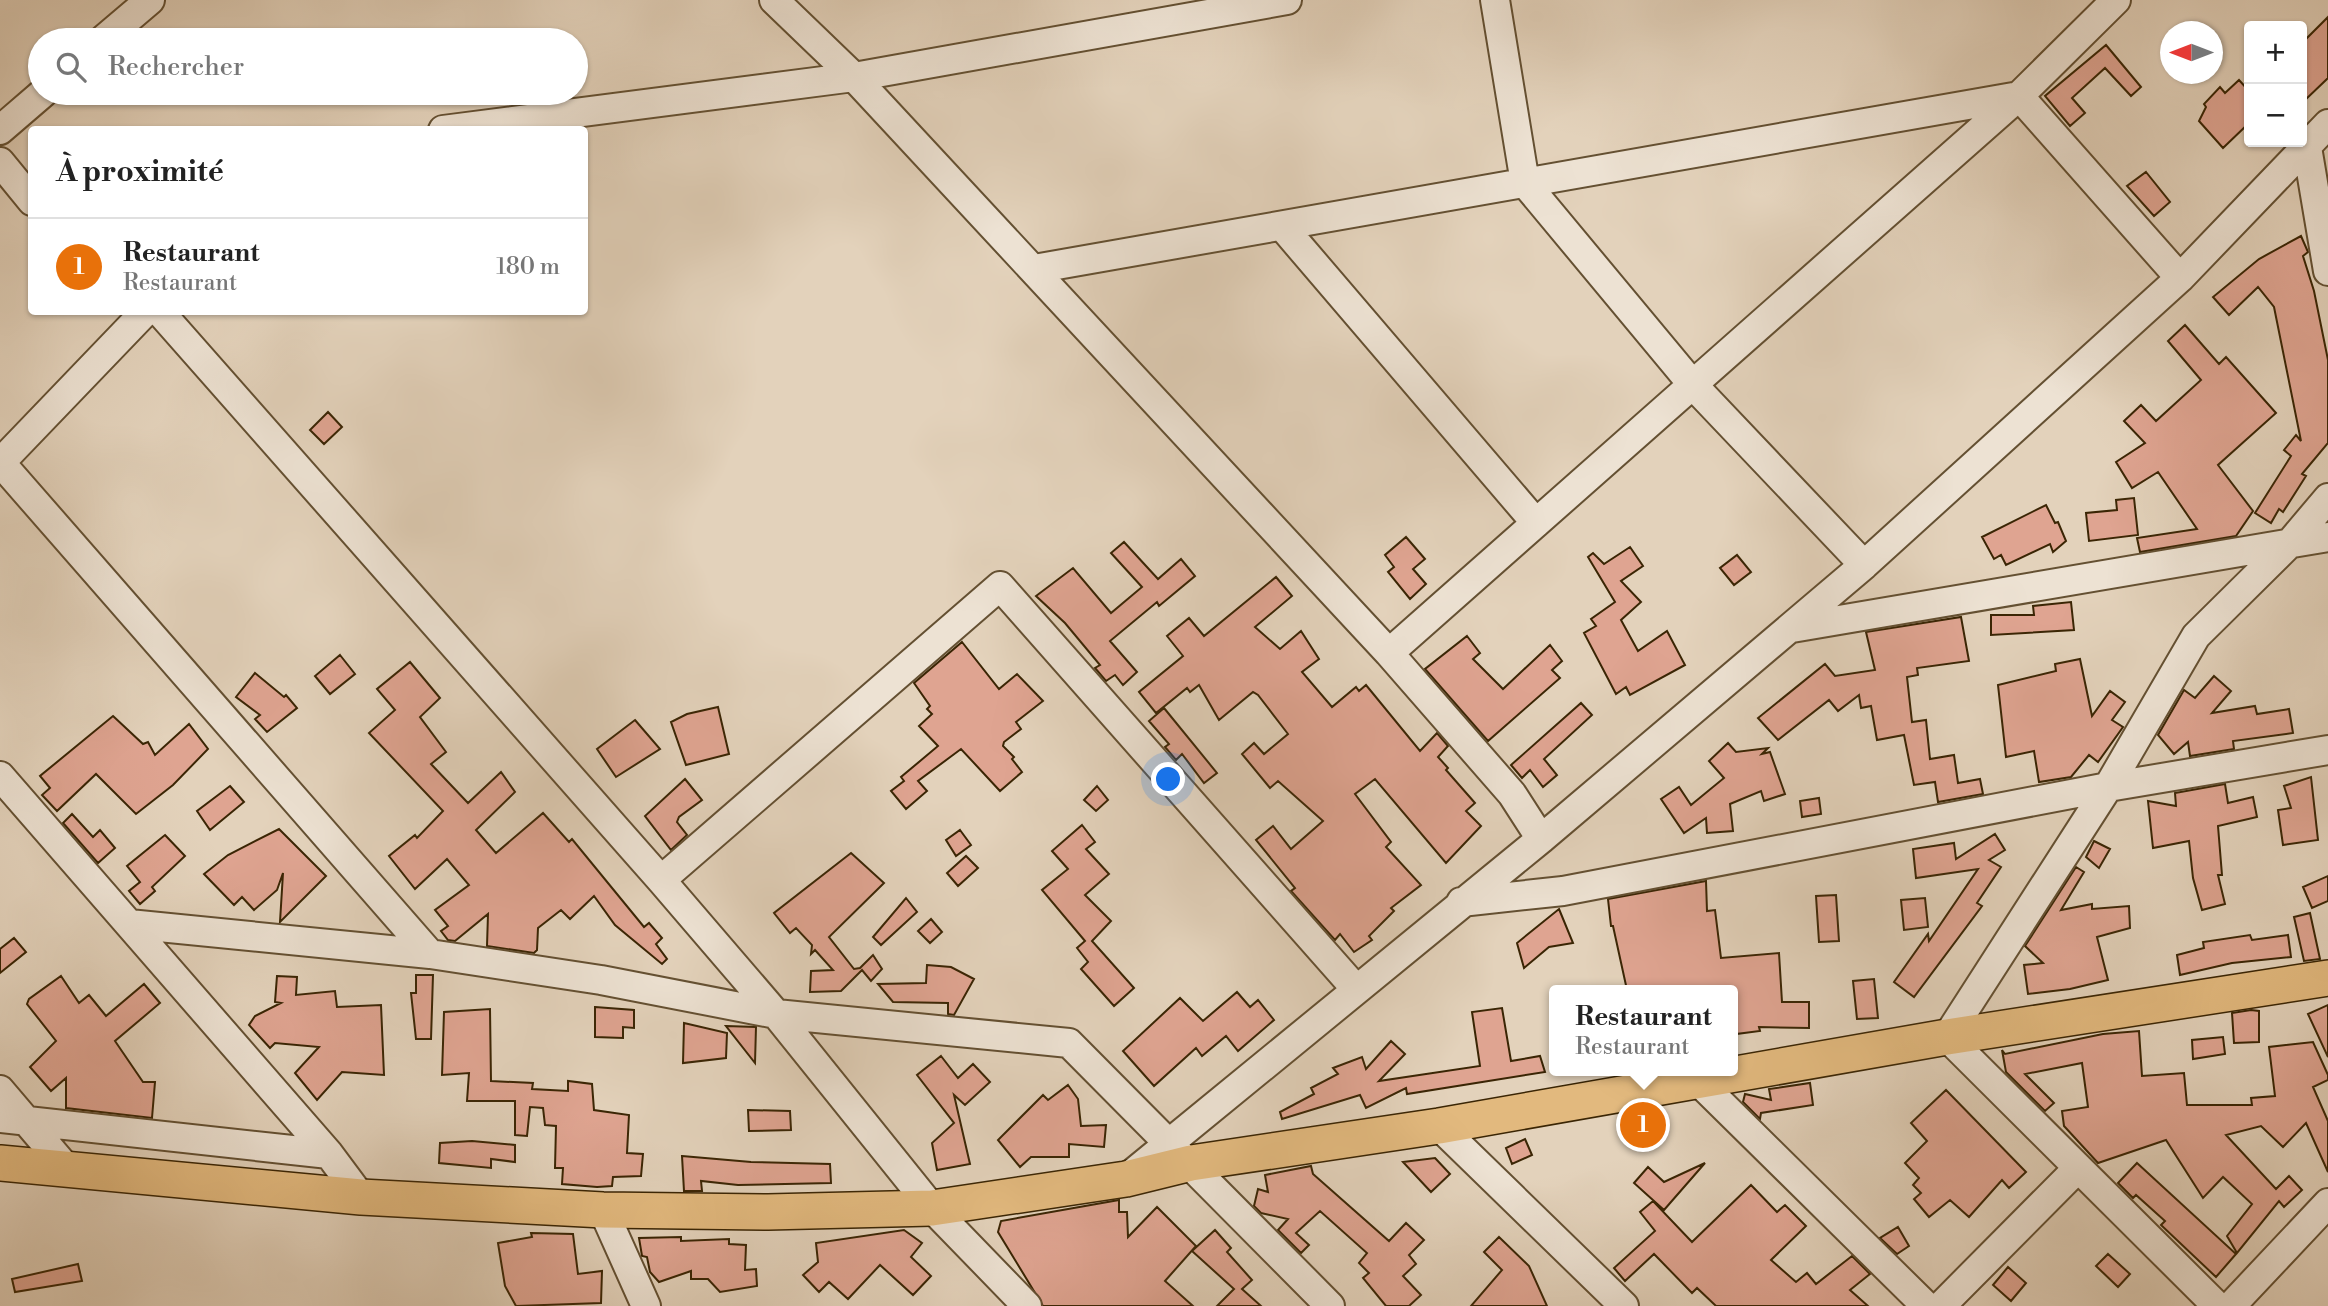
<!DOCTYPE html>
<html lang="fr">
<head>
<meta charset="utf-8">
<style>
  body { margin:0; font-family:"Libre Bodoni",serif; background:#f6f6f6; color:#222 }
  .controls { position:absolute; right:21px; top:21px; display:grid; overflow:hidden; border-radius:7px; box-shadow:0 2px 5px #0004 }
  .controls button { width:63px; height:63px; display:grid; place-items:center; padding:0; border:0; border-bottom:2px solid #e0e0e0; background:#fff; color:#222; font:35px sans-serif }
  .compass { position:absolute; left:2160px; top:21px; width:63px; height:63px; border-radius:50%; background:#fff; box-shadow:0 2px 5px #0004; rotate:270deg }
  .you { position:absolute; left:1169px; top:780px; width:24px; height:24px; margin:-18px; border:5px solid #fff; border-radius:50%; background:#1a73e8; box-shadow:0 0 0 10px #1a73e833 }
  .badge { display:grid; place-items:center; width:46px; height:46px; border-radius:50%; background:#d93025; color:#fff; font-size:23px; font-weight:700 }
  .pin { position:absolute; translate:-50% -50%; border:4px solid #fff; box-shadow:0 2px 7px #0006 }
  .popup { position:absolute; left:1549px; top:985px; width:189px; height:91px; box-sizing:border-box; display:grid; place-content:center; border-radius:7px; background:#fff; filter:drop-shadow(0 2px 5px #0005); font-size:23px; white-space:nowrap; color:#767676 }
  .popup b { font-size:26px; color:#222 }
  .popup::after { content:''; position:absolute; left:50%; top:100%; margin-left:-14px; border:14px solid transparent; border-top-color:#fff }
  .list { margin:0; padding:0; list-style:none }
  h2 { display:flex; justify-content:space-between; align-items:center; height:91px; margin:0; padding:0 28px; font-size:30px }
  h2 small { font-size:23px; font-weight:400; color:#767676 }
  .list li { display:grid; grid-template-columns:46px 1fr auto; gap:21px; align-items:center; box-sizing:border-box; height:98px; padding:0 28px; border-top:2px solid #e0e0e0 }
  .list b { display:block; font-size:26px; white-space:nowrap }
  .list p { margin:0; font-size:23px; white-space:nowrap; color:#767676 }
  .list em { font-size:23px; font-style:normal; color:#767676 }
  .icon { flex:none; width:38px; height:38px; fill:none; stroke:currentColor; stroke-width:2; stroke-linecap:round; stroke-linejoin:round }
  .map { position:relative; flex:none; width:2328px; height:1306px; overflow:hidden }
  .search { position:absolute; background:#fff; box-shadow:0 2px 5px #0004; left:28px; top:28px; width:560px; height:77px; display:flex; align-items:center; gap:18px; box-sizing:border-box; padding:0 24px; border-radius:38px; color:#767676; font-size:26px }
  .panel { position:absolute; background:#fff; box-shadow:0 2px 5px #0004; left:28px; top:126px; width:560px; height:189px; border-radius:7px }
  .map>svg:first-child { display:block }
  .building { fill:#dfa491; stroke:#3a2504; stroke-width:2 }
  .lines { fill:none; stroke-linecap:round; stroke-linejoin:round }
  .minor-casing { stroke:#645032; stroke-width:32 }
  .major-casing { stroke:#3a2504; stroke-width:38 }
  .minor { stroke:#ede2d3; stroke-width:28 }
  .major { stroke:#e2b97e; stroke-width:35 }
</style>
</head>
<body>
<div class="map">
<svg width="2328" height="1306" viewBox="0 0 2328 1306">
  <rect width="100%" height="100%" fill="#e3d2bb"/>
  <filter id="stains"><feTurbulence type="fractalNoise" baseFrequency=".00286" numOctaves="4"/><feColorMatrix values="0 0 0 0 .2 0 0 0 0 .09 0 0 0 0 .02 0 0 0 .5 -.17"/></filter>
  <radialGradient id="worn" r=".72"><stop offset=".6" stop-color="#630" stop-opacity="0"/><stop offset="1" stop-color="#630" stop-opacity=".3"/></radialGradient>
  <path class="building" d="M2328,17V78L2302,103V43Z
    M2106,45L2141,87L2131,96L2105,68L2072,98L2085,113L2070,126L2045,96Z
    M2239,80L2249,91V123L2223,148L2199,121L2206,107L2204,104L2220,87L2225,93Z
    M2146,172L2170,202L2154,216L2127,186Z
    M2301,236L2308,252L2303,256L2314,291L2328,360V443L2302,474L2306,476L2283,512L2279,509L2271,523L2255,513L2291,456L2284,450L2296,435L2301,441L2274,307L2258,287L2229,315L2213,297L2259,259Z
    M2185,325L2219,364L2226,357L2276,413L2218,465L2253,511L2236,536L2140,552L2137,538L2197,529L2158,472L2132,488L2116,462L2145,443L2124,421L2141,405L2156,421L2201,380L2168,341Z
    M328,412L342,427L324,444L310,430Z
    M2134,498L2138,535L2089,541L2086,513L2117,510L2116,500Z
    M2046,505L2055,523L2058,522L2066,541L2053,552L2050,544L2006,565L2001,555L1994,559L1982,537Z
    M1406,537L1425,559L1413,569L1426,584L1410,599L1388,572L1394,567L1385,555Z
    M1124,542L1158,579L1181,559L1195,576L1159,606L1157,602L1110,641L1137,672L1123,685L1115,675L1106,681L1095,668L1100,665L1065,623L1036,596L1073,568L1111,613L1142,587L1111,553Z
    M1630,547L1643,566L1621,581L1641,602L1621,620L1638,651L1667,631L1685,665L1630,695L1626,687L1616,694L1584,633L1596,626L1591,619L1615,602L1588,557L1593,553L1604,564Z
    M1737,555L1751,572L1734,585L1720,568Z
    M1276,577L1292,596L1255,627L1280,649L1301,631L1319,659L1302,672L1332,707L1356,687L1359,691L1366,685L1420,751L1437,733L1448,746L1438,757L1448,768L1446,770L1475,803L1466,811L1481,826L1446,863L1375,779L1355,794L1391,842L1386,847L1421,885L1391,908L1394,911L1369,936L1372,940L1354,952L1340,934L1335,940L1291,891L1295,888L1256,840L1273,826L1291,849L1323,821L1278,781L1270,788L1242,754L1254,743L1264,754L1288,734L1258,695L1253,692L1219,720L1199,685L1190,692L1187,688L1156,713L1139,692L1183,656L1167,636L1189,618L1204,636Z
    M2071,602L2074,630L1991,635V615H2034L2033,606Z
    M1961,617L1969,661L1917,668L1918,675L1907,677L1912,722L1926,720L1930,759L1954,755L1958,783L1980,779L1983,794L1938,802L1935,782L1914,785L1904,735L1877,740L1871,706L1861,708L1859,695L1838,711L1829,700L1778,740L1758,718L1825,664L1835,676L1875,670L1866,632Z
    M1467,636L1480,653L1473,659L1503,689L1550,645L1562,661L1552,670L1560,678L1488,741L1425,669Z
    M962,642L999,689L1017,674L1043,701L1016,722L1021,729L1004,742L1003,746L1014,757L1012,759L1022,772L1000,791L961,749L918,781L927,791L906,809L891,791L904,781L901,777L938,746L919,726L932,714L927,709L930,706L914,683Z
    M340,655L355,674L330,694L315,676Z
    M2080,659L2092,716L2110,691L2125,702L2112,720L2123,727L2098,762L2089,755L2071,777L2039,782L2034,751L2006,757L1998,685L2056,671L2055,664Z
    M410,662L440,698L420,717L446,752L431,764L468,803L501,772L515,792L476,830L496,853L543,813L569,842L572,839L644,927L649,923L662,938L656,944L667,959L662,964L615,925L594,896L570,919L561,910L538,928L537,950L534,953L487,946L488,914L455,941L448,940L441,931L448,926L435,910L469,885L447,859L415,889L389,856L415,835L417,838L443,811L369,733L395,710L377,689Z
    M255,673L284,697L286,695L297,708L267,732L255,719L260,715L236,697Z
    M2214,676L2231,691L2212,713L2255,706L2257,714L2289,709L2293,733L2233,741L2234,749L2190,756L2188,742L2174,754L2158,735L2184,690L2195,698Z
    M1581,703L1592,715L1544,759L1557,775L1543,787L1530,770L1522,778L1511,765Z
    M718,707L729,754L686,765L671,722L687,714Z
    M1164,708L1217,773L1204,783L1182,754L1176,760L1165,747L1169,744L1149,721Z
    M113,716L143,744L148,742L155,755L189,724L208,749L173,785L136,814L96,774L57,811L42,795L50,788L40,776Z
    M635,720L660,749L616,777L597,749Z
    M1728,743L1736,752L1768,748L1762,754L1770,752L1785,794L1764,801L1761,791L1730,804L1733,831L1707,833L1706,818L1684,833L1661,799L1679,787L1691,805L1724,778L1709,761Z
    M2311,777L2318,840L2283,845L2278,810L2291,808L2284,786Z
    M685,779L702,800L679,817L677,822L687,835L671,850L645,816Z
    M2225,784L2228,803L2253,797L2257,817L2218,826L2222,875H2218L2225,904L2202,910L2193,878L2189,841L2153,848L2148,801L2176,806L2175,793Z
    M230,786L244,802L210,830L197,811Z
    M1097,786L1108,800L1096,811L1084,800Z
    M1819,798L1821,814L1802,817L1800,801Z
    M72,814L93,837L100,830L115,848L98,863L63,823Z
    M1082,825L1095,842L1086,849L1109,874L1085,895L1111,921L1092,941L1134,988L1114,1006L1081,969L1088,962L1077,948L1085,941L1042,890L1068,869L1052,851Z
    M279,829L326,876L280,922L283,873L277,890L254,910L242,897L234,905L204,874L228,855Z
    M960,830L971,845L956,856L946,840Z
    M1995,834L2005,850L1989,860L2001,867L1977,903L1982,906L1914,997L1894,982L1928,934L1929,941L1978,869L1916,878L1913,849L1954,843L1956,859Z
    M165,835L185,856L152,887L155,891L140,904L129,891L140,882L127,866Z
    M2094,841L2110,849L2099,868L2086,857Z
    M851,853L884,883L829,937L854,969L860,968L873,955L882,969L871,981L862,970L841,991L810,992L811,971L833,970L815,950L811,954L812,945L796,928L790,933L774,913Z
    M966,856L978,868L958,886L947,873Z
    M2076,867L2084,872L2061,910L2092,904V909L2129,906L2130,928L2097,937L2108,980L2070,989L2028,994L2024,965L2043,963L2025,946Z
    M2328,876V901L2312,908L2303,887Z
    M1706,881L1707,911L1715,910L1721,958L1779,953L1782,1002H1809V1028L1759,1027L1760,1031L1736,1034V1029H1732V990H1627L1613,926H1611L1608,899Z
    M1836,895L1839,941L1819,942L1816,896Z
    M906,898L917,912L881,945L873,937Z
    M1925,898L1928,927L1904,930L1901,900Z
    M1559,909L1573,943L1549,947L1524,968L1517,943Z
    M2310,913L2320,959L2304,961L2294,917Z
    M931,919L942,932L930,943L918,931Z
    M2250,935L2252,940L2288,935L2291,957L2232,963L2180,975L2177,955L2204,948L2203,942Z
    M14,938L26,952L0,973V949Z
    M927,965L951,967L974,979L954,1015L948,1014V1003L893,1002L878,984L926,983Z
    M416,975H433L431,1039H416L411,993H416Z
    M61,976L79,1003L89,995L106,1016L144,984L160,1003L115,1041L143,1082H155L152,1118L66,1108V1078L51,1091L30,1067L56,1041L27,1004L29,999Z
    M277,976L297,977L296,995L335,991L337,1007L381,1005L384,1075L342,1072L317,1100L295,1073L319,1047L275,1043L270,1048L249,1025L255,1016L281,1003L275,1002Z
    M1874,979L1878,1018L1857,1019L1853,981Z
    M1237,992L1250,1007L1258,1000L1274,1020L1238,1051L1226,1036L1202,1056L1196,1048L1154,1086L1123,1051L1180,998L1203,1021Z
    M2328,1005V1057L2308,1014Z
    M595,1007L634,1010V1028L623,1027V1038L595,1037Z
    M1502,1008L1511,1061L1540,1056L1545,1072L1407,1094L1406,1088L1366,1108L1360,1095L1282,1119L1280,1112L1314,1094L1311,1088L1338,1074L1333,1068L1362,1057L1366,1069L1391,1041L1405,1054L1379,1081L1480,1066L1472,1012Z
    M490,1009L491,1081L533,1083L532,1089L568,1091V1081L592,1084L594,1110L629,1115L627,1153L643,1154L641,1176L613,1177L612,1186L597,1187L562,1184L563,1168H555L556,1126L545,1125L543,1108L530,1107L527,1136L515,1135V1101H467L469,1073L442,1075L444,1012Z
    M2251,1010L2259,1011V1042L2234,1043L2232,1013Z
    M684,1023L727,1033L726,1058L683,1063Z
    M726,1026L756,1027L755,1063Z
    M2139,1031L2142,1076L2184,1073L2187,1105H2252L2251,1098L2275,1096L2269,1047L2313,1042L2328,1075V1080L2313,1087L2328,1121V1172L2306,1123L2283,1147L2261,1126L2226,1135L2276,1189L2289,1176L2302,1190L2284,1207L2279,1201L2237,1253L2227,1236L2252,1204L2223,1177L2203,1198L2166,1140L2098,1163L2064,1126L2062,1111L2088,1107L2082,1063L2025,1074L2054,1103L2045,1111L2006,1072L2002,1050L2005,1054L2103,1034Z
    M2223,1037L2225,1054L2193,1059L2192,1040Z
    M941,1056L958,1078L973,1064L990,1082L965,1105L954,1095L970,1164L937,1170L932,1143L954,1123L917,1075Z
    M1810,1083L1813,1105L1761,1113L1760,1119L1743,1102L1745,1094L1771,1100L1769,1089Z
    M1068,1085L1078,1099L1081,1126L1106,1125L1104,1147L1069,1144V1157H1031L1020,1167L998,1140L1043,1095L1048,1100Z
    M1946,1090L2026,1172L2009,1188L2002,1180L1969,1217L1950,1200L1929,1217L1914,1199L1921,1193L1913,1185L1919,1178L1905,1163L1927,1141L1911,1123Z
    M748,1110L790,1111L791,1130L749,1131Z
    M1525,1139L1532,1155L1512,1164L1506,1148Z
    M472,1141L515,1145V1162L491,1159V1168L439,1163L440,1143Z
    M682,1156L751,1162L830,1164L831,1183L738,1185L701,1181L702,1191H684Z
    M1435,1158L1450,1174L1431,1192L1403,1162Z
    M1705,1163L1664,1210L1634,1183L1648,1167L1664,1182Z
    M2137,1163L2236,1254L2216,1277L2161,1225L2165,1221L2136,1195L2133,1198L2118,1183Z
    M1311,1166L1313,1174L1389,1241L1406,1223L1424,1240L1409,1255L1416,1264L1403,1276L1421,1295L1409,1306H1386L1363,1278L1369,1273L1359,1263L1367,1253L1320,1211L1296,1233L1309,1245L1301,1253L1278,1230L1288,1219L1261,1213L1254,1206L1258,1189L1268,1192L1265,1175Z
    M1751,1185L1777,1212L1785,1205L1806,1226L1771,1260L1796,1282L1807,1273L1816,1284L1852,1256L1870,1274L1850,1290L1868,1306H1716L1697,1288L1692,1293L1654,1254L1625,1281L1614,1268L1655,1231L1640,1212L1653,1201L1692,1242Z
    M1119,1200V1212H1127L1128,1237L1157,1207L1196,1246L1165,1281L1193,1306H1043L998,1232L1001,1221Z
    M1898,1227L1909,1246L1897,1254L1880,1238Z
    M904,1230L922,1243L911,1257L931,1276L913,1295L880,1265L848,1299L829,1282L819,1292L803,1275L818,1262L816,1243Z
    M1215,1230L1231,1248L1227,1252L1252,1280L1242,1289L1261,1306H1217L1234,1289L1192,1251Z
    M531,1233L573,1234L578,1274L602,1271L601,1303L516,1306L505,1286L498,1243L532,1237Z
    M681,1237V1241L729,1239V1244L746,1245L745,1270L756,1269L757,1286L720,1292L708,1279H691V1271L659,1282L650,1272L647,1257L642,1256L639,1238Z
    M1499,1237L1529,1266L1547,1306H1471L1502,1270L1484,1252Z
    M2108,1254L2130,1274L2118,1287L2096,1266Z
    M78,1264L82,1281L15,1292L12,1279Z
    M2008,1267L2026,1283L2011,1301L1993,1285Z"/>
  <g class="lines">
    <g class="minor-casing">
      <path id="minor" d="M774,0L854,77L1389,653L1512,794L1541,839
        M1495,0L1525,183L1693,385L1864,565
        M103,40L150,0
        M0,130L43,93
        M443,130L854,77L1287,0
        M2307,147L2328,271
        M0,162L32,201
        M1282,226L1536,523
        M1034,269L2019,96L2180,278
        M160,312L661,880L776,1014L932,1208L1027,1306
        M0,462L430,954
        M0,463L145,312
        M1792,628L2328,537
        M1389,653L2019,96L2116,0
        M0,776L329,1154L361,1197
        M661,880L1000,586L1356,989
        M1461,902L1563,891L2108,787L2328,750
        M129,924L430,954L601,980L776,1014L1069,1043L1330,1306
        M1697,1080L1926,1306
        M0,1090L68,1170
        M0,1118L329,1154
        M1439,1126L1624,1306
        M1128,1177L1541,839L1864,565L2180,278L2328,124
        M603,1210L646,1306
        M1941,1306L2078,1168
        M2217,1306L1947,1037L2108,787L2196,636L2290,543L2328,498
        M2231,1306L2328,1203"/>
    </g>
    <g class="major-casing">
      <path id="major" d="M0,1163L361,1197L603,1210L768,1212L932,1208L1126,1179L1191,1163L1439,1126L1947,1037L2328,978"/>
    </g>
    <use href="#minor" class="minor"/>
    <use href="#major" class="major"/>
  </g>
  <rect width="100%" height="100%" filter="url(#stains)"/>
  <rect width="100%" height="100%" fill="url(#worn)"/>
</svg>
<div class="controls">
<button>+</button>
<button>−</button>
</div>
<svg class="compass" viewBox="-18 -18 36 36"><path d="M0-13l5 13h-10z" fill="#e53935"/><path d="M0 13l5-13h-10z" fill="#767676"/></svg>
<div class="you"></div>
<div class="pin badge" style="left:1643px;top:1125px;background:#e8710a">1</div>
<div class="popup"><b>Restaurant</b>Restaurant</div>
<div class="search"><svg class="icon" aria-label="search" viewBox="0 0 24 24"><circle cx="10" cy="10" r="6"/><path d="M15 15l6 6"/></svg>Rechercher</div>
<section class="panel">
<h2>À proximité<small></small></h2>
<ul class="list">
<li><span class="badge" style="background:#e8710a">1</span><div><b>Restaurant</b><p>Restaurant</p></div><em>180 m</em></li>
</ul>
</section>
</div>
</body>
</html>
